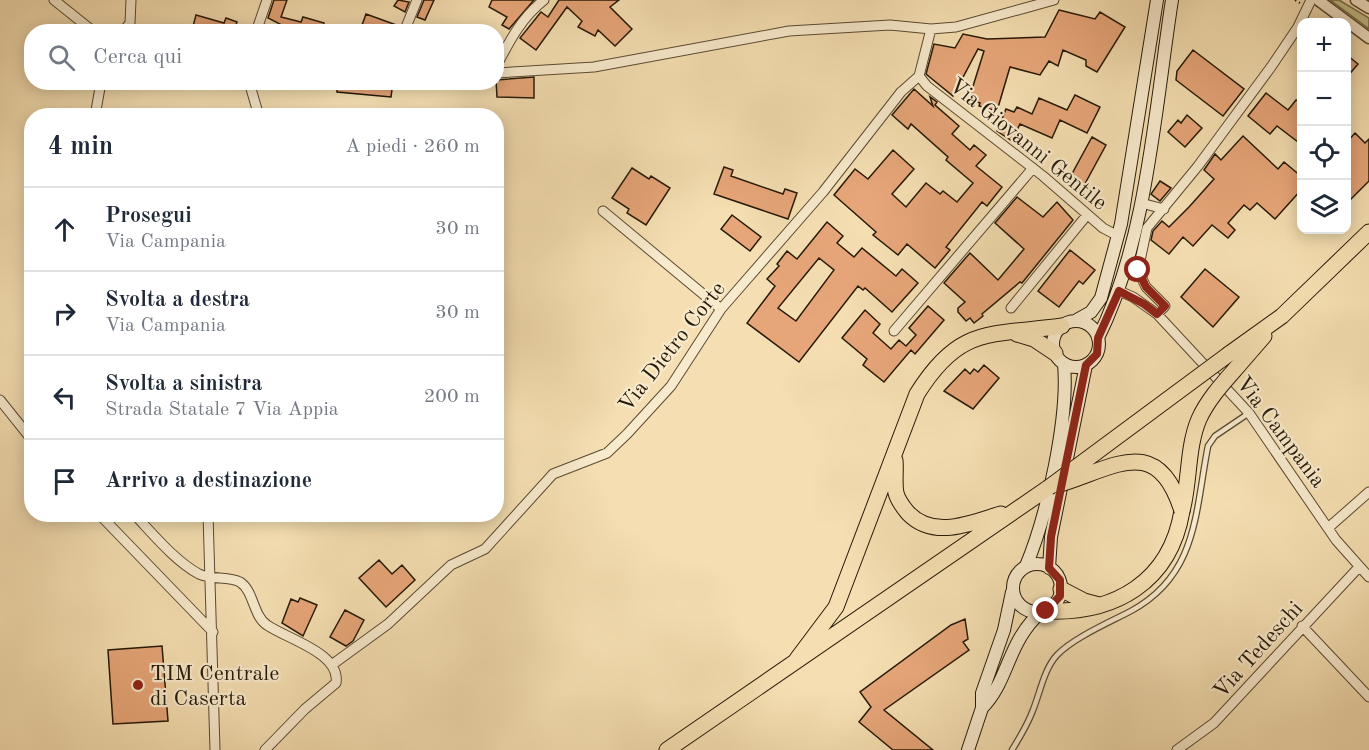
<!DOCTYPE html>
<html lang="it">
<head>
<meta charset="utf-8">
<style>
  body { margin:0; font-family:"Old Standard TT",serif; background:#f2f2f3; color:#1f2937 }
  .controls { position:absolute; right:18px; top:18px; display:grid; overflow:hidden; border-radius:12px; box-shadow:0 3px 15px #0003 }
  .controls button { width:54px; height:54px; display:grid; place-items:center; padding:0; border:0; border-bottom:2px solid #e0e1e3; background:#fff; color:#1f2937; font:30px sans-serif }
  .stop { position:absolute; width:18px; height:18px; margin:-14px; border:4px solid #8f2418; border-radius:50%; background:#fff }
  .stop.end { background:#8f2418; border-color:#fff; box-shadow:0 2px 6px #0008 }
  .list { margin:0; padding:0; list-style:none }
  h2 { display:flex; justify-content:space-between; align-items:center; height:78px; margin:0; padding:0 24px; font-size:26px }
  h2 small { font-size:20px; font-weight:400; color:#747a83 }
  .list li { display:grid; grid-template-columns:39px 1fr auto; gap:18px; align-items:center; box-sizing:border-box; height:84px; padding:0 24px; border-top:2px solid #e0e1e3 }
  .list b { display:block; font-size:22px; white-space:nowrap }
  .list p { margin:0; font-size:20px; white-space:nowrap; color:#747a83 }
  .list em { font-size:20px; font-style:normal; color:#747a83 }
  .icon { flex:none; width:33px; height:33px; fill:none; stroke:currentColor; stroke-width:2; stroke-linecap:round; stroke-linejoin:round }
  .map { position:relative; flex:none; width:1369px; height:750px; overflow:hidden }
  .search { position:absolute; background:#fff; box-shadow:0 3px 15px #0003; left:24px; top:24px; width:480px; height:66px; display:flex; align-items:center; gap:15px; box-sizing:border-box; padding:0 21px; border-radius:24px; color:#747a83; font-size:22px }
  .panel { position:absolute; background:#fff; box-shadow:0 3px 15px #0003; left:24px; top:108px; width:480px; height:414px; border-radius:24px }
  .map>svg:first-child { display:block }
  .green { fill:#c2c088; stroke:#746c48; stroke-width:1.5 }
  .building { fill:#e7a679; stroke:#261907; stroke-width:1.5; fill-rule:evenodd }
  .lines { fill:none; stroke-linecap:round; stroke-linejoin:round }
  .service-casing { stroke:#5a4a32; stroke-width:7 }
  .minor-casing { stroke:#5a4a32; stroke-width:11 }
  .tertiary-casing { stroke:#5a4a32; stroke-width:13 }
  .secondary-casing { stroke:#261907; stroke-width:14 }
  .trunk-casing { stroke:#261907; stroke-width:17 }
  .path { stroke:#261907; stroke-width:2; stroke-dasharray:1.5 3; stroke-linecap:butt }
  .service { stroke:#f8eacd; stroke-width:4.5 }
  .minor { stroke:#f8eacd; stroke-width:9 }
  .tertiary { stroke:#f8eacd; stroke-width:10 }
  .secondary { stroke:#f8eacd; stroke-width:12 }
  .trunk { stroke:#f5dfb2; stroke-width:15 }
  .trunk-bridge-casing { stroke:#261907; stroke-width:17; stroke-linecap:butt }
  .trunk-bridge { stroke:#f5dfb2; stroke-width:15 }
  .route { stroke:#8f2418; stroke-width:8 }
  .poi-dot { fill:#8f2418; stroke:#f8eacd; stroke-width:2 }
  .labels { text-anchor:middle; stroke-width:4.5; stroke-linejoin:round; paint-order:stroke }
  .street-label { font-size:22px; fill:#261907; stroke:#f8eacd }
  .poi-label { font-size:22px; fill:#261907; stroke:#f8eacd; text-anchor:start }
</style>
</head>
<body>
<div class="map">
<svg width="1369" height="750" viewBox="0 0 1369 750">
  <rect width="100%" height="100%" fill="#f5dfb2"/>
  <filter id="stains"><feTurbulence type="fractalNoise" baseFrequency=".00333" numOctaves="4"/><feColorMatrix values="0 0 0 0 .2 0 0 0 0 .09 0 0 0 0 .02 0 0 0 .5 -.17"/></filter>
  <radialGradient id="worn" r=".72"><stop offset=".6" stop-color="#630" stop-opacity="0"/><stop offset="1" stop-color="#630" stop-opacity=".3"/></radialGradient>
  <path class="green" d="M1330,0H1339L1369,18V29Z"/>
  <path class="building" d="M274,0H287L281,17L301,22L303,17L324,23L322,32H295L268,18Z
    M398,0L409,2L405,12L394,6Z
    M424,0H434L425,20L417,17Z
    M492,0H534L509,29L502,25L507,17L489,7Z
    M559,0H619L610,7L632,29L615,46L598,30L595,36L578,27L582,21L567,7L536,50L520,38L541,12L548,17Z
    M1059,10L1095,19L1100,12L1125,27L1097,72L1086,66V60L1063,50L1058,66L1049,61L1040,75L1010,67L997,111L979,106L980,103L969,99L984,51L978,49L953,96L926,74L934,44L955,48L963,34L987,39L1045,37Z
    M366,14L399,26L397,32H369L361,28Z
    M196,15L224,23L226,18L237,22L235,27L242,32L192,30Z
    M1193,50L1244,89L1223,116L1176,80L1177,71Z
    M1347,55L1358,64L1347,77Z
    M534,77V98L497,97L496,80Z
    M393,82L391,97L337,92V88Z
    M914,89L933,106L930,97L937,102L935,105L959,126L952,134L970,150L974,145L986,155L976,166L1002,187L987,206L982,202L946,247L950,250L935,268L907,244L898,255L873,235L876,232L834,195L855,169L868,179L893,150L914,169L892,194L906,207L926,183L940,194L943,191L957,202L973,183L946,160L948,157L911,124L908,129L892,115Z
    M1266,93L1288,110L1296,100L1302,104V145L1277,126L1270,134L1248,116Z
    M1075,95L1100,107L1087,133L1060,120L1052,138L1020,124L1012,141L997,131L1006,109L1014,112L1017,107L1032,114L1039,98L1067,110Z
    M1187,115L1202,128L1185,147L1168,132L1178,120L1181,123Z
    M1355,133L1365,143L1369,139V181L1347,203V142Z
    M1243,136L1278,169L1284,162L1302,177V189L1275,219L1257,203L1250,210L1244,205L1228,223L1235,230L1228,238L1212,225L1193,246L1183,237L1169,254L1151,240L1153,231L1162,221L1169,227L1189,207L1214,179L1204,170L1215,154L1221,160Z
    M1092,137L1106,145L1081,191L1067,183Z
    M724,167L733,170L731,176L783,194L785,189L797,193L788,219L714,194Z
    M632,168L649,179L651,176L670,188L646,225L627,213L629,209L612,198Z
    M1160,181L1171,188L1160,201L1151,194Z
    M1017,197L1043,217L1057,202L1073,220L1022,283L1020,282L982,314L983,316L974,323L970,318L966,321L958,312V308L965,302L944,283L970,253L998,280L1024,249L995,223Z
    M732,215L761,237L750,251L721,229Z
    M827,222L843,236L837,243L854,257L862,248L896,276L902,269L918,283L892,312L865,288L863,290L858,286L799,362L747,323L775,286L767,279L779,266L777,264L787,251L797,259ZM819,258L834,270L796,321L778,308Z
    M1070,250L1095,270L1083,284L1079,281L1059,307L1038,291Z
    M1205,269L1239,297L1213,327L1181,297Z
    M928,306L944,320L915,354L911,350L884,382L863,365L867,359L842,338L865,310L880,324L873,333L891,349L899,340L906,346L916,335L909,328Z
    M984,365L999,378L973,409L944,391L965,369L970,374L974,369L978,372Z
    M379,560L392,574L402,565L415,580L386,607L359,578Z
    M300,598L317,605L303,636L282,623L291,599L298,602Z
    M345,610L364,620L353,641L346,646L330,637Z
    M965,619L968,639L963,642L969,650L884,710L933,750H893L859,722L871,707L860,692L951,625Z
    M162,646L168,721L113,724L108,650Z"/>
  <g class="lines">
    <g class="service-casing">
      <path id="service" d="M1012,750C1020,737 1028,724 1033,710C1040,693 1044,669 1057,655C1073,638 1110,622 1131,611C1198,575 1195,512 1208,446L1215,436L1249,413"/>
    </g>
    <g class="minor-casing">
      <path id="minor" d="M54,0L94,32
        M123,32L130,23L131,0
        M256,32L267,0
        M404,32L417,0
        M496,67C509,42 521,18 544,0
        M496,73L594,67L789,31L890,25L931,29L956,27L1054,0
        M919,76L927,86L1043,176L1103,228L1118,236
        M249,82L259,116
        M95,116L101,82
        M1141,203L1164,209
        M603,211L721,309
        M1119,291L1133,297L1157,314L1249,413L1336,540L1369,577
        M1011,308L1087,215
        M1157,314L1165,306L1146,287L1138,270L1147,228L1198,166L1271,67L1298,27L1311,0
        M894,331L1033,168
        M0,400L32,440
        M99,514L213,632
        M134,514C153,534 175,561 199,574C211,580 229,576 240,582C254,591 253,616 267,625C287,639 341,653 336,683L305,709L265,750
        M208,514L215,750
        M1328,528L1369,492
        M1302,626L1369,697
        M333,664L388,624L451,565L485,549L553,474L607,453L627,434L671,386L721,309L823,192L901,92L919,76L931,29
        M1177,750L1214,723L1359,567"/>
    </g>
    <g class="tertiary-casing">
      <path id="tertiary" d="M1318,0L1369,38
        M1356,0L1369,8"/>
    </g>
    <g class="secondary-casing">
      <path id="secondary" d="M1075,321L1091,312L1101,298L1121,224L1157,0
        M1053 344a23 23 0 1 1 46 0a23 23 0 1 1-46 0Z
        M1098,338C1147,240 1155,109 1172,0
        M1013 588a24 24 0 1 1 48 0a24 24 0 1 1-48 0Z
        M1026,566C1047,516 1069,418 1064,364
        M1049,568L1051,537L1086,365
        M982,708C1009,681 1007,642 1041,612
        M968,750L982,708V693L1004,630L1012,592"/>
    </g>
    <g class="trunk-casing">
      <path id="trunk" d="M1017,334L1034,339L1055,353
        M1229,354L1282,316L1369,232
        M1238,366L1264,336
        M895,460C896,470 894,483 896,493C898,501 903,507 908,513C934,540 971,523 1001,514
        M1061,589L1084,601L1099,605
        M1046,611C1115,614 1170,582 1182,511
        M797,659L836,607L917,394C960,325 990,336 1062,326
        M667,750L1048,488"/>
    </g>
    <path class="path" d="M1295,0L1300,3"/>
    <use href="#service" class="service"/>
    <use href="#minor" class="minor"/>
    <use href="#tertiary" class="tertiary"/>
    <use href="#secondary" class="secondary"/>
    <use href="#trunk" class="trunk"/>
    <g class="trunk-bridge-casing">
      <path id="trunk-bridge" d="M1057,485C1113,469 1157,431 1182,511
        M1048,488L1229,354
        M1182,511C1190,481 1187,447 1199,419C1208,399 1224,382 1238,366"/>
    </g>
    <use href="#trunk-bridge" class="trunk-bridge"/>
  </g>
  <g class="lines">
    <path class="route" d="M1046,611L1060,596V580L1049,568L1051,537L1086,365L1097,354L1098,338L1119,291L1144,304L1157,314L1165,306L1146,287L1138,270"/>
  </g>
  <circle class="poi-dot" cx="138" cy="685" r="6"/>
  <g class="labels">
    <g class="street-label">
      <text transform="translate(1029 143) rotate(39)" y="8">Via Giovanni Gentile</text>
      <text transform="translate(671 346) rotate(-52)" y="8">Via Dietro Corte</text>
      <text transform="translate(1282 431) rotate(53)" y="8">Via Campania</text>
      <text transform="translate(1257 649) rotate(-48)" y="8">Via Tedeschi</text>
    </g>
    <g class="poi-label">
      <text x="150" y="680">TIM Centrale<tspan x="150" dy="25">di Caserta</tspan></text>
    </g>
  </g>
  <rect width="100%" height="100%" filter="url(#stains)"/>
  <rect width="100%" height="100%" fill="url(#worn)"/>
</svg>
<div class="controls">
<button>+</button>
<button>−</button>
<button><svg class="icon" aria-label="locate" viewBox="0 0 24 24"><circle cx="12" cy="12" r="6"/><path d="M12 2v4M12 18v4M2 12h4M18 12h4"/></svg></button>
<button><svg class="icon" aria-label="layers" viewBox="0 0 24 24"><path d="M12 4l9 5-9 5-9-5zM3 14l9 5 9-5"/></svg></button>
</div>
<div class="stop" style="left:1138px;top:270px"></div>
<div class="stop end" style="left:1046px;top:611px"></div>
<div class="search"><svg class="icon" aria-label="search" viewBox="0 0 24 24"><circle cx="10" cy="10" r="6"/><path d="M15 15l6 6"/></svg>Cerca qui</div>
<section class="panel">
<h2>4 min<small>A piedi · 260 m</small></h2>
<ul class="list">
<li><svg class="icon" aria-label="ahead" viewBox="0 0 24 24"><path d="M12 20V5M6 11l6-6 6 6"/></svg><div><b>Prosegui</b><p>Via Campania</p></div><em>30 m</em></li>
<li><svg class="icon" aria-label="right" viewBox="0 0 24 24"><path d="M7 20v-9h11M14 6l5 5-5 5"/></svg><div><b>Svolta a destra</b><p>Via Campania</p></div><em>30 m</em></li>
<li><svg class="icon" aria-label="left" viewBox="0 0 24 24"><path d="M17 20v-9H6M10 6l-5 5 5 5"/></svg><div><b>Svolta a sinistra</b><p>Strada Statale 7 Via Appia</p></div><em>200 m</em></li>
<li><svg class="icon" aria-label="arrive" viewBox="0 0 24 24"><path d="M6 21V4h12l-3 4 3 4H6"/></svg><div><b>Arrivo a destinazione</b></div></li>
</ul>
</section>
</div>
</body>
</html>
